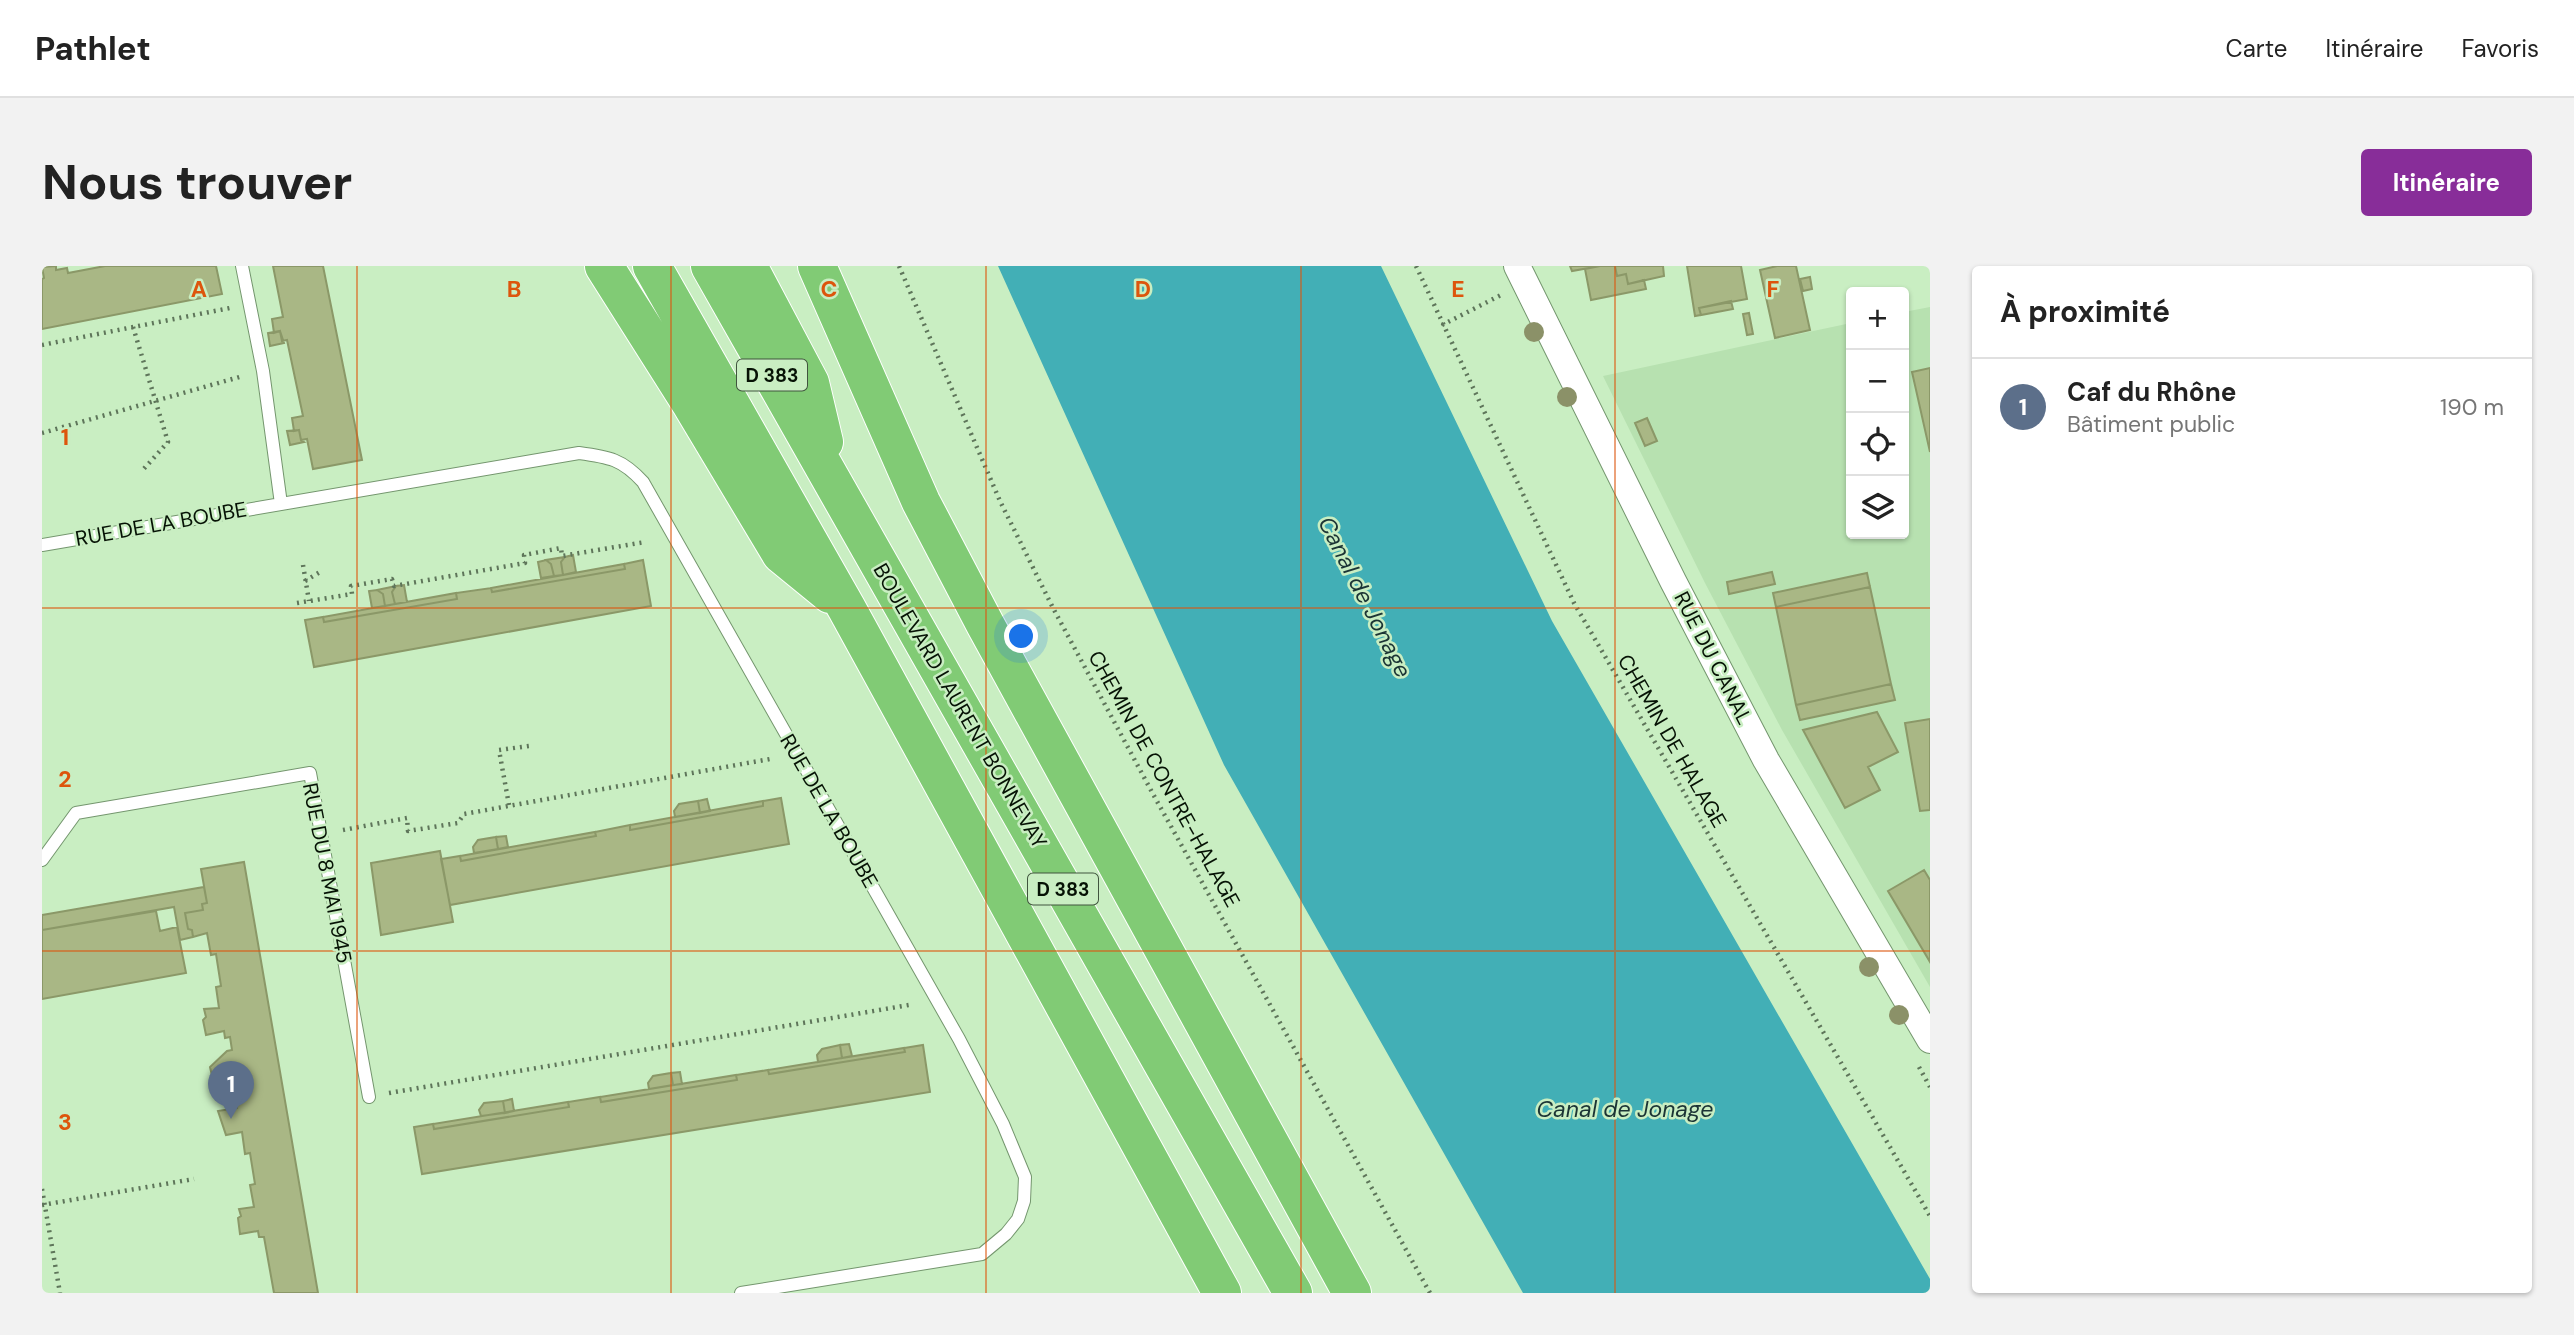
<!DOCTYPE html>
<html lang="fr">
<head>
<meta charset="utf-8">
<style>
  body { margin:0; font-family:"DM Sans",sans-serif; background:#f2f2f2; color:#222 }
  .controls { position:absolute; right:21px; top:21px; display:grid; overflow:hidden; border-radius:7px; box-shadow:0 2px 5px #0004 }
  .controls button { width:63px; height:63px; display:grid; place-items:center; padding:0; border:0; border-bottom:2px solid #e0e0e0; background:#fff; color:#222; font:35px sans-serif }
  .you { position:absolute; left:980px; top:371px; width:24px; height:24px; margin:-18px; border:5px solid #fff; border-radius:50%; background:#1a73e8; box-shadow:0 0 0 10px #1a73e833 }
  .badge { display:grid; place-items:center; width:46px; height:46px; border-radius:50%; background:#882d99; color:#fff; font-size:23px; font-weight:700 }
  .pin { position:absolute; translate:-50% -58px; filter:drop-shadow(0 2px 4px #0008) }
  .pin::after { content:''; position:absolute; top:37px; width:24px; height:21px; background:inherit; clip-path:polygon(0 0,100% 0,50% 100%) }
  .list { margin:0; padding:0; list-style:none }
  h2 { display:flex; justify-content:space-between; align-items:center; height:91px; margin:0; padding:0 28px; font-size:30px }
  h2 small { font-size:23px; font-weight:400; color:#767676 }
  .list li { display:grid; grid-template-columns:46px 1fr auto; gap:21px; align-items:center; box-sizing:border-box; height:98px; padding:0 28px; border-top:2px solid #e0e0e0 }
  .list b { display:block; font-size:26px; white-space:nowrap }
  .list p { margin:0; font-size:23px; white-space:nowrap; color:#767676 }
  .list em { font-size:23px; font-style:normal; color:#767676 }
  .icon { flex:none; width:38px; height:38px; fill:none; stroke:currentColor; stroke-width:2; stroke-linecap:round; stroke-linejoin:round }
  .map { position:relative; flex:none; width:1888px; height:1027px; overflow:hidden; border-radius:7px }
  header { display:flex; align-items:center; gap:42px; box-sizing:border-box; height:98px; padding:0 35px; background:#fff; border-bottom:2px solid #e0e0e0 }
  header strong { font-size:33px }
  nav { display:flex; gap:38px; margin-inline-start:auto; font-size:24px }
  .intro { display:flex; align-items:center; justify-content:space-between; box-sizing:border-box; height:168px; padding:0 42px }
  h1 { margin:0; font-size:49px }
  .button { padding:18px 32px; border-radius:7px; background:#882d99; color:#fff; font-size:24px; font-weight:700 }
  main { display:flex; gap:42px; padding:0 42px }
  aside { flex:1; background:#fff; border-radius:7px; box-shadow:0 2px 5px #0004 }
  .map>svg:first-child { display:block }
  .built { fill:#b7e1b0 }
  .water { fill:#42afb6 }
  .building { fill:#a9b785; stroke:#8b9868; stroke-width:2 }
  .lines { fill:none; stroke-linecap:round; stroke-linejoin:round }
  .lane-casing { stroke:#74966e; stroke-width:14 }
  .street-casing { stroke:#74966e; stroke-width:28 }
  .highway-casing { stroke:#fff; stroke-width:40 }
  .path { stroke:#5e755a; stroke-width:4.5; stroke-dasharray:2 5; stroke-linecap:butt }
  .lane { stroke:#fff; stroke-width:12 }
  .street { stroke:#fff; stroke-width:26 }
  .highway { stroke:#81cb75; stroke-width:38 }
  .tree { fill:#8b9168 }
  .grid { fill:none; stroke:#dd550c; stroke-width:2; stroke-opacity:0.55 }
  .labels { text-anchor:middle; stroke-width:5; stroke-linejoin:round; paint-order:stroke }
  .shield { fill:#c9eec2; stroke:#40543e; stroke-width:2 }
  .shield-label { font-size:19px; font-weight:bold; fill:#061205 }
  .street-label { font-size:21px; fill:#061205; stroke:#c9eec2 }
  .water-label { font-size:23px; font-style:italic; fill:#1b3435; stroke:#c9eec2 }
  .grid-label { font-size:23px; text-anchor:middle; font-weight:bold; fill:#dd550c; stroke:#c9eec2; stroke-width:5; stroke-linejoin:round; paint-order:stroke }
</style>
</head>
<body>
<header>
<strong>Pathlet</strong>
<nav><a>Carte</a><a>Itinéraire</a><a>Favoris</a></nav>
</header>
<div class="intro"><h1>Nous trouver</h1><a class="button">Itinéraire</a></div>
<main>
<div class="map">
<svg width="1888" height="1027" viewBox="0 0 1888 1027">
  <rect width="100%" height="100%" fill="#c9eec2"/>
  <path class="built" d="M1888,41V721L1740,464L1663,317L1561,110L1809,57V268H1862V46Z"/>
  <path class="water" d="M956,0H1339L1510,355L1888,1013V1027H1481L1182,499Z"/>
  <path class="building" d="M14,0V4L25,2L26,7L63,0H174L180,28L0,63V13L2,12L0,1Z
    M231,0H281L320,194L271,203L265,173L259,174L257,164L252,165L250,152L261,150L245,74L240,75L238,65L232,67L230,53L241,51Z
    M1528,0H1558L1530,5Z
    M1558,0H1573L1575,10L1584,8L1586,18L1602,14L1604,23L1549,34L1543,3Z
    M1573,0H1621L1622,10L1586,18L1584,8L1575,10Z
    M1645,0H1699L1705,33L1657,42L1659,49L1653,50Z
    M1735,0H1754L1768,64L1733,72L1718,4Z
    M1768,11L1770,23L1761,25L1758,13Z
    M1689,35L1691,43L1659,49L1657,42Z
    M1707,47L1711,68L1705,69L1701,48Z
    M238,65L242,77L228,80L226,67Z
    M1888,102V186L1870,106Z
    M1605,152L1615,175L1603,180L1593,157Z
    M257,164L259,174L262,176L248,179L245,165Z
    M531,289L534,306L521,309L519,296L523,291Z
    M523,291L519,296L521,309L512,310L509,298L504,294Z
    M504,294L509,298L512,310L499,312L496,296Z
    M601,294L609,340L272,401L263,354L281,351L282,356L415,333L414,327L449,322L450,326L583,303L582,298Z
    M582,298L583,303L450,326L449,322Z
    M1730,306L1733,318L1687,328L1685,316Z
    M1825,307L1828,321L1734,341L1731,327Z
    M362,319L365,336L353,338L350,326L354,320Z
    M354,320L350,326L353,338L343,340L341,328L335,324Z
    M1828,321L1849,418L1754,439L1734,341Z
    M335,324L341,328L343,340L330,342L327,325Z
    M414,327L415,333L282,356L281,351Z
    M1849,418L1853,434L1758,454L1754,439Z
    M1835,446L1856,486L1826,501L1838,524L1803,542L1761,464Z
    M1888,453V544L1878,545L1863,457Z
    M739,532L747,578L408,639L399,593L418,590L419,595L554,570L553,566L588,559V564L721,540V535Z
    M665,533L668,545L658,547L656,535Z
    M656,535L658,547L633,551L632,545L637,538Z
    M721,535V540L588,564V559Z
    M553,566L554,570L419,595L418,590Z
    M464,570L466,581L456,583L454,571Z
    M454,571L456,583L432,587L431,581L436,574Z
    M398,585L411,656L339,669L329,597Z
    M202,596L276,1027H232L222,971H217L216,965L198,968L196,952L199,950L197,943L212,941L208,919L213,918L208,887L203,888L200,866L184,869L176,845L195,842L194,836L199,835L196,822L191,823L171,814L168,801L185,785L190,784L188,771L183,772L182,765L164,769L161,754L164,751L162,743L177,742L174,721L179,720L174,688L169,689L165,667L151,671L150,664L146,663L143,647L161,644L160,638L165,637L159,603Z
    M1882,604L1888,614V696L1846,625Z
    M162,621L165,637L160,638L161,644L143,647L146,663L150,664L151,671L138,674L132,641L0,664V649Z
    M114,645L118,665L135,661L144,707L0,733V664Z
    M807,778L810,790L800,792L798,779Z
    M798,779L800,792L776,796L775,789L780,783Z
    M881,779L888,826L380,908L372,861L391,858L392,863L527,841L526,836L558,831L559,836L695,814L694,809L726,804L727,808L863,786L862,782Z
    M862,782L863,786L727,808L726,804Z
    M638,806L640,818L631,819L629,807Z
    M629,807L631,819L607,823L606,817L611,810Z
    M694,809L695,814L559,836L558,831Z
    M470,833L472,845L463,847L461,835Z
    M461,835L463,847L439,850L437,844L442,837Z
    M526,836L527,841L392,863L391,858Z"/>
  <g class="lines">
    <g class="lane-casing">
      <path id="lane" d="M200,0L221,105L239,238
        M0,279L537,187C567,191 580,193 601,216L917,773L961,858L983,911L982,935L976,953L964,968L940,988L699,1027
        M0,594L34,547L268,507L327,831"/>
    </g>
    <g class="street-casing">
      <path id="street" d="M1475,0L1631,315L1724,494L1888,774"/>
    </g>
    <g class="highway-casing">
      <path id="highway" d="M562,0L648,136L739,288L788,328
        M610,0L805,343L1180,1027
        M668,0L1251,1027
        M706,0L768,117L782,176
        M775,0L879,236L943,358L1310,1027"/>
    </g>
    <path class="path" d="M857,0L958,235L1011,342L1111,528L1388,1027
      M1374,0L1532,337L1888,950
      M1400,59L1459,29
      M91,61L126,176L99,206
      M0,79L188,42
      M0,167L201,110
      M261,299L267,335
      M263,315L278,306
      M255,337L310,328L309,320L350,313L352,320L483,297L482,289L519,282L520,290L603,276
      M467,539L457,484L487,480
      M301,564L365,552L366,565L416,557L422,548L728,493
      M1877,801L1888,821
      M347,827L867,739
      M0,923L18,1027
      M0,939L152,913"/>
    <use href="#lane" class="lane"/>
    <use href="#street" class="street"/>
    <use href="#highway" class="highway"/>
  </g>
  <g class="tree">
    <circle cx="1492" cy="66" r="10"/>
    <circle cx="1525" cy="131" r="10"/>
    <circle cx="1827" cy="701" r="10"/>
    <circle cx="1857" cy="749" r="10"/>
  </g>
  <path class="grid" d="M315,0V1027M629,0V1027M944,0V1027M1259,0V1027M1573,0V1027M0,342H1888M0,685H1888"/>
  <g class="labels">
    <g class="shield">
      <rect x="695" y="93.5" width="70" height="31" rx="5"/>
      <rect x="986" y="607.5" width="70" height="31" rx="5"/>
    </g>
    <g class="shield-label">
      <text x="730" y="116">D 383</text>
      <text x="1021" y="630">D 383</text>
    </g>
    <g class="street-label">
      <text transform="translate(119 258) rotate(-10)" y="7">RUE DE LA BOUBE</text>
      <text transform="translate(1671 392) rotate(63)" y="7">RUE DU CANAL</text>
      <text transform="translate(918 440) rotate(60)" y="7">BOULEVARD LAURENT BONNEVAY</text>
      <text transform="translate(1630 475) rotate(60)" y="7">CHEMIN DE HALAGE</text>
      <text transform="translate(1122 513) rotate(61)" y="7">CHEMIN DE CONTRE-HALAGE</text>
      <text transform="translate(787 545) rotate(60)" y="7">RUE DE LA BOUBE</text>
      <text transform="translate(285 607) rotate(79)" y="7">RUE DU 8 MAI 1945</text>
    </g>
    <g class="water-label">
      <text transform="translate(1323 331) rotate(63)" y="8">Canal de Jonage</text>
      <text x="1583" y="851">Canal de Jonage</text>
    </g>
  </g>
  <g class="grid-label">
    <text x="157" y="31">A</text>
    <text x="472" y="31">B</text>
    <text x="787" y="31">C</text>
    <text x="1101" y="31">D</text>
    <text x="1416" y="31">E</text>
    <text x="1731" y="31">F</text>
    <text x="23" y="179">1</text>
    <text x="23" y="521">2</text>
    <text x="23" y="864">3</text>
  </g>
</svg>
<div class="controls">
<button>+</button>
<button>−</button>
<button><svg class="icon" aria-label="locate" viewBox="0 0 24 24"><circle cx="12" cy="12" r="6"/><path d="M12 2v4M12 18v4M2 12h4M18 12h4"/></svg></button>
<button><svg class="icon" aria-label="layers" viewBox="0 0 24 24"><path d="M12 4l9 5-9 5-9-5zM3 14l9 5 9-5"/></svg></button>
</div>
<div class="you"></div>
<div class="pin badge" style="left:189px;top:853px;background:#5c6f8a">1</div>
</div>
<aside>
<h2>À proximité<small></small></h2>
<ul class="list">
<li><span class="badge" style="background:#5c6f8a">1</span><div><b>Caf du Rhône</b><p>Bâtiment public</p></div><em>190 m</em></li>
</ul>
</aside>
</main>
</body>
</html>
